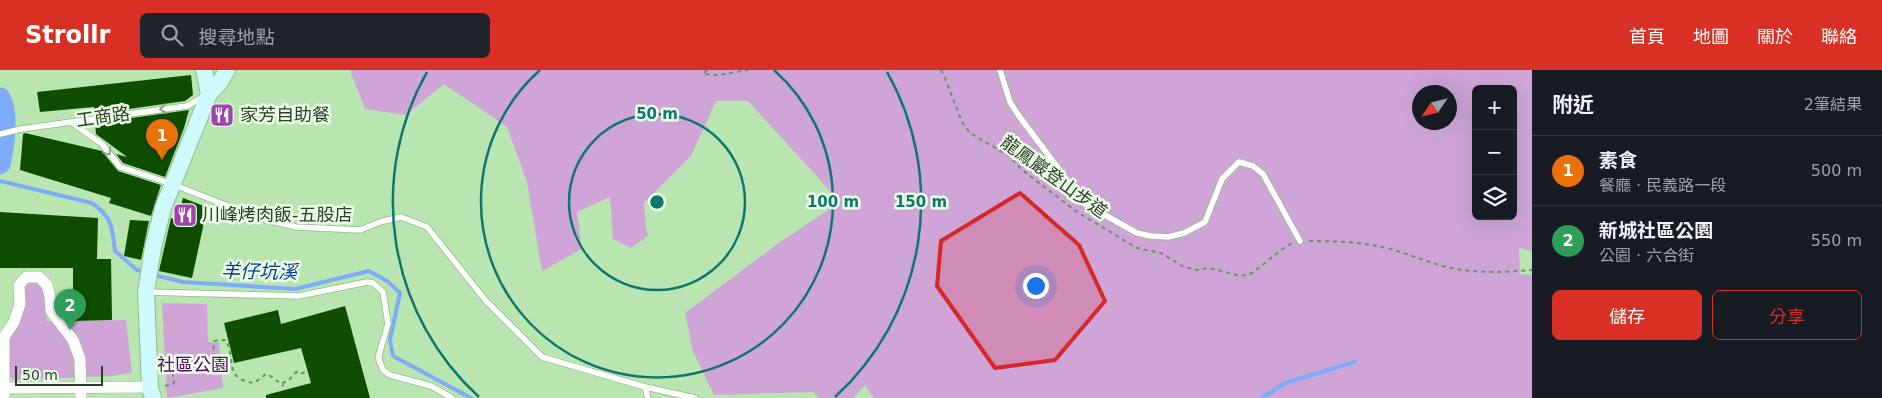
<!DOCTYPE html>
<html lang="zh-TW">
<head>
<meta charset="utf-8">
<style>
  body { margin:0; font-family:"DejaVu Sans","Noto Sans TC",sans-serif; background:#20242c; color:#f1f3f6 }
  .controls { position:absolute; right:15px; top:15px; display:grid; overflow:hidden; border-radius:8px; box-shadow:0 5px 20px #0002 }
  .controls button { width:45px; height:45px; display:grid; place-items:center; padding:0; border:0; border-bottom:1px solid #363941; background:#171b24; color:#f1f3f6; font:25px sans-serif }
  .compass { position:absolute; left:1412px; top:15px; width:45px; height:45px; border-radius:50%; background:#171b24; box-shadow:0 5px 20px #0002; rotate:235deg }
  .scale { position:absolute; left:15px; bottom:12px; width:88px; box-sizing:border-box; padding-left:5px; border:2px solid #2c3e28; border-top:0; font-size:14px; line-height:18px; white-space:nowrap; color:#2c3e28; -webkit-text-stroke:4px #ecffe9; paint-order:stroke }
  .you { position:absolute; left:1035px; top:215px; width:18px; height:18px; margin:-12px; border:4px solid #fff; border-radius:50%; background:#1a73e8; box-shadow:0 0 0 8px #1a73e833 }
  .badge { display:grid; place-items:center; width:32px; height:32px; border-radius:50%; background:#d93025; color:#fff; font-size:16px; font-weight:700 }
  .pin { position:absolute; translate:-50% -41px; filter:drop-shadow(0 1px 2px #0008) }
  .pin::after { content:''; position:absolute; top:26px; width:18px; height:15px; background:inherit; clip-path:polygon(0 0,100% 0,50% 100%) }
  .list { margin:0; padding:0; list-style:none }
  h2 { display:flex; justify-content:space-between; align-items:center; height:65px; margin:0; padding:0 20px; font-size:21px }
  h2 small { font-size:16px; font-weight:400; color:#9ea1a6 }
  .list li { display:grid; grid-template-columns:32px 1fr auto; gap:15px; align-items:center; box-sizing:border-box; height:70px; padding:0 20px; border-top:1px solid #363941 }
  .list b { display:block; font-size:19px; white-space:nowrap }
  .list p { margin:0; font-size:16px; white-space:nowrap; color:#9ea1a6 }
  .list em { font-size:16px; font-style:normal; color:#9ea1a6 }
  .actions { display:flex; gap:10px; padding:15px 20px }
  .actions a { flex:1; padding:11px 0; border:1px solid #d93025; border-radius:8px; text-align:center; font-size:18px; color:#d93025 }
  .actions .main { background:#d93025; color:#fff }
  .icon { flex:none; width:28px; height:28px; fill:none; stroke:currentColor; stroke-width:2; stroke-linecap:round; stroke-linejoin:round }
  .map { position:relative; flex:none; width:1532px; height:328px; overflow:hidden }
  header { display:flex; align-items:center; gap:30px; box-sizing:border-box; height:70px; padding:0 25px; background:#d93025; color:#fff }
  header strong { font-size:24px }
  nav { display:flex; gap:28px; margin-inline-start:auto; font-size:18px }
  .search { width:350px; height:45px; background:#20242c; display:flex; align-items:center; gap:12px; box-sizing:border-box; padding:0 18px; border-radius:8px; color:#9ea1a6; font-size:19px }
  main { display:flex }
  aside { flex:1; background:#171b24 }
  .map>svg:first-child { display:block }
  .green { fill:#cfa5d8; fill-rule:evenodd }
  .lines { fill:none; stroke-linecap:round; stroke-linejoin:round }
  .stream { stroke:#7eacf8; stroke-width:4 }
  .river { stroke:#7eacf8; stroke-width:21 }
  .building { fill:#0f4e00 }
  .lane-casing { stroke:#8fbb86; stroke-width:7 }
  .street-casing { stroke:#8fbb86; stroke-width:12 }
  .secondary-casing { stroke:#8fbb86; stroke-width:18 }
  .path { stroke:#6f8e69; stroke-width:2; stroke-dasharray:4 4; stroke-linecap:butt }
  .lane { stroke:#fff; stroke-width:5.5 }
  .street { stroke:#fff; stroke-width:11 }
  .secondary { stroke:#cefafd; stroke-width:16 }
  .oneway { stroke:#969e94 }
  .marked { fill:#d62828; fill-opacity:0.2; stroke:#d62828; stroke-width:4; stroke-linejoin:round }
  .ring { fill:none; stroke:#0f766e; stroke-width:2.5 }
  .labels { text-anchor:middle; stroke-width:5; stroke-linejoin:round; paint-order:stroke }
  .poi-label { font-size:18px; fill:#2c3e28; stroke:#ecffe9; text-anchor:start }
  .street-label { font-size:18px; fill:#2c3e28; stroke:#ecffe9 }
  .park-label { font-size:18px; fill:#550664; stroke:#ecffe9 }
  .water-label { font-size:19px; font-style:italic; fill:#053c93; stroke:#ecffe9 }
  .centre { fill:#0f766e; stroke:#ecffe9; stroke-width:2.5 }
  .ring-label { font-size:15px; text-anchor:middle; font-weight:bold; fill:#0f766e; stroke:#ecffe9; stroke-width:5; stroke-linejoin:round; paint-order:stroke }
</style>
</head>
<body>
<header>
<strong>Strollr</strong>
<div class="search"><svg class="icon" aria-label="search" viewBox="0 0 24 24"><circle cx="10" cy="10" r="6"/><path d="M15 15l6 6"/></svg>搜尋地點</div>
<nav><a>首頁</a><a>地圖</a><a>關於</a><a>聯絡</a></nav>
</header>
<main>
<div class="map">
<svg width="1532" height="328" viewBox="0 0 1532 328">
  <rect width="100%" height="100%" fill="#b9e6b0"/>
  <path class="green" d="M350,0H1532V181L1519,178L1520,204L1532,205V328H874L865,315L853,328H819L813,322L714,325L693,281L685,243L776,175L840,132L748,31H716L691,86L644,133L646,158L648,166L631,178L613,169L610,127L577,142L582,179L542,201L527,112L507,57L444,14L406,45L365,39ZM1476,19H1513V146H1476ZM1420,22H1450V52H1420Z
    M27,211H37L44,218L47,251L126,250L132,303L112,306L13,310L6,301C6,275 9,231 27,211Z
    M162,233L207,234L208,272L219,273L223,318L167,328Z"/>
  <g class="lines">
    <path class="stream" d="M0,111L92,133C113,148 112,157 115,181L137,200L145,202
      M154,205L183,212L295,219L369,201L387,211L400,223L390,270L393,286L471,328
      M1262,328L1285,313L1355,292"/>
    <path class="river" d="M0,28C9,40 4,79 0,94"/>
  </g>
  <path class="building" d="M191,5L193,25L185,31L94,44V37L40,42L37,22Z
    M189,40L184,58L165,107L123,93L116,84L127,87L96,64L95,53Z
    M25,63L102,81L118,101L161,115L151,146L109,133L111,128L20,100L23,64Z
    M183,128L212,139L208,149L205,148L192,208L159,201L171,148L177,150Z
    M0,142L98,148L97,189H111L112,250L73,251V198H0Z
    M130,150L149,151L141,190L124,186Z
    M345,236L370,328H266V325L311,313L301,278L234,293L224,253L278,240L281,254Z"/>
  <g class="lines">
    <g class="lane-casing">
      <path id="lane" d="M1000,0L1010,32L1019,46L1085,134L1137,163L1151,166L1168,167L1184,163L1205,152L1222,109L1239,92L1253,96L1263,104L1300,171
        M71,52L102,74L120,97L172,114L259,148L296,157L360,160L380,152L401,147L427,157L486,231L542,287L645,317L695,328
        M0,64L21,59L187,36L203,27
        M146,222L299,226L367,212L373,213L383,222L388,254L379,284V290L383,300L390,305L431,316L452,328
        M645,317L648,328"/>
    </g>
    <g class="street-casing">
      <path id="street" d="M4,318L150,317
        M4,328V267L14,252L20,234L19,215L26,207H39L47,215L50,227L51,241L73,270L80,289L81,328"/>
    </g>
    <g class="secondary-casing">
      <path id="secondary" d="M204,0L209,24
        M153,328L150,317L146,222L153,178L163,138L209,24L220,12L227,0"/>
    </g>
    <path class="path" d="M707,0L703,4L719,5L748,0
      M941,0L945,8L962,52L970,63L1009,86L1021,99L1077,142L1137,178L1161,183L1184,197L1197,200L1209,198L1241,206L1252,203L1281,180L1292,173
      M1309,171C1335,171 1360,172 1386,178C1412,184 1436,197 1463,200C1486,203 1509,202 1532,200
      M282,313L288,311L296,302L300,304L305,302
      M165,316L174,313L172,299L178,298L188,303L201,294L213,290L214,271L226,270C236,289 223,309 254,313L266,304L269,305L284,316"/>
    <use href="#lane" class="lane"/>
    <use href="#street" class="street"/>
    <use href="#secondary" class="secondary"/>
  </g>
  <defs><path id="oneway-chevron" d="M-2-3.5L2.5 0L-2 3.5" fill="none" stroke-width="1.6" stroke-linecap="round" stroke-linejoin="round" transform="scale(1.25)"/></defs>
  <g class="oneway">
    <use href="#oneway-chevron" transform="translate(163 39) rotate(172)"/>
    <use href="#oneway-chevron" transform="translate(108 82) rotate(52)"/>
  </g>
  <path class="marked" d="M1020,123L1079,175L1105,231L1055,290L995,298L937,216L941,171Z"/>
  <g class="ring">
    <circle cx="657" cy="132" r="88"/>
    <path d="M774 0A176 176 0 1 1 540 0"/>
    <path d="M479 327A264 264 0 0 1 427 2M887 2A264 264 0 0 1 835 327"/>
  </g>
  <defs>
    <g id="restaurant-square" transform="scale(1.25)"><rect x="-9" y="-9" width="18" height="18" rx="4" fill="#9d44b0" stroke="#ecffe9"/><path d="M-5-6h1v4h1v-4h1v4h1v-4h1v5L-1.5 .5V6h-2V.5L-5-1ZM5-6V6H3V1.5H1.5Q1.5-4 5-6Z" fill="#fff"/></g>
  </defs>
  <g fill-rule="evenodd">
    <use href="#restaurant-square" x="222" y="45"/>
    <use href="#restaurant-square" x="185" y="145"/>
  </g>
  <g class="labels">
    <g class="poi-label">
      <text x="240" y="51">家芳自助餐</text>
      <text x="202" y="151">川峰烤肉飯-五股店</text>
    </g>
    <g class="street-label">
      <text transform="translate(103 47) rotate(-8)" y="6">工商路</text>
      <text transform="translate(1054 107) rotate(36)" y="6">龍鳳巖登山步道</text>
    </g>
    <g class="park-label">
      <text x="193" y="301">社區公園</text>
    </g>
    <g class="water-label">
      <text transform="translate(259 201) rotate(1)" y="7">羊仔坑溪</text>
    </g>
  </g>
  <circle cx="657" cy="132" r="8" class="centre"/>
  <g class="ring-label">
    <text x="657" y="49">50 m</text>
    <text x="833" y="137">100 m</text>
    <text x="921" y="137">150 m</text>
  </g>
</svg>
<div class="controls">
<button>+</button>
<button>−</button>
<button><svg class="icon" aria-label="layers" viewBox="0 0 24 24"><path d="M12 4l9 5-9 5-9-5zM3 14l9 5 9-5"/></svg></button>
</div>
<svg class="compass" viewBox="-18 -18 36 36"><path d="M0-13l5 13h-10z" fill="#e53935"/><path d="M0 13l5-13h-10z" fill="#9ea1a6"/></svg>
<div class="scale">50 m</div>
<div class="you"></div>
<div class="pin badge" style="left:162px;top:90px;background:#e8710a">1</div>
<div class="pin badge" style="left:70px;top:260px;background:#2e9e5b">2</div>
</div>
<aside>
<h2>附近<small>2筆結果</small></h2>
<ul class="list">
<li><span class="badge" style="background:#e8710a">1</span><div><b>素食</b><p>餐廳 · 民義路一段</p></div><em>500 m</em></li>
<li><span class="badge" style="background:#2e9e5b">2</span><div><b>新城社區公園</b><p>公園 · 六合街</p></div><em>550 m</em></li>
</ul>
<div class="actions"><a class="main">儲存</a><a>分享</a></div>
</aside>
</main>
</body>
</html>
